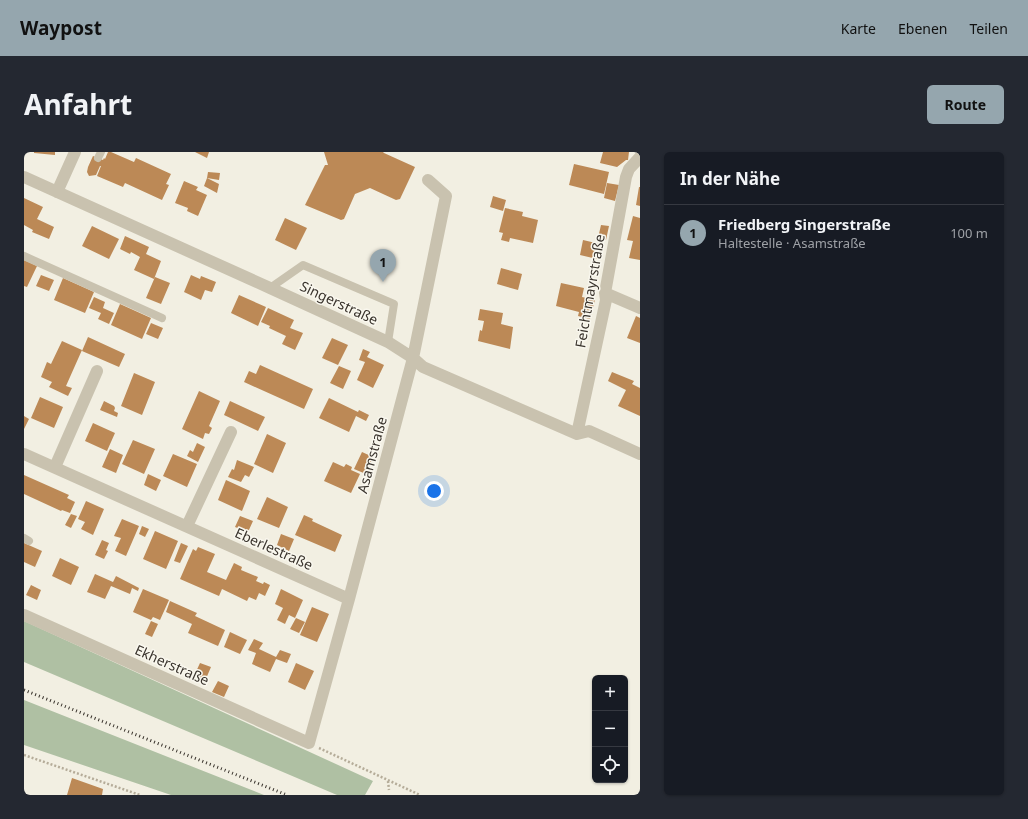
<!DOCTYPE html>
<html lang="de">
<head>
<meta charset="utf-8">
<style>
  body { margin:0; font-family:"Noto Sans",sans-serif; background:#242831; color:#f1f3f6 }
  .controls { position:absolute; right:12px; bottom:12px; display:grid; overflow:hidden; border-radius:6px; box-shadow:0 1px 3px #0004 }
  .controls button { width:36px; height:36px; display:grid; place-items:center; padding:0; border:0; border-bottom:1px solid #363941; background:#171b24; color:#f1f3f6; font:20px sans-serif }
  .you { position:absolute; left:410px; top:339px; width:14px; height:14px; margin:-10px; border:3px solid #fff; border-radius:50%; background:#1a73e8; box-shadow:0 0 0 6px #1a73e833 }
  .badge { display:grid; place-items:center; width:26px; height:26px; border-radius:50%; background:#95a6ae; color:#111; font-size:13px; font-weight:700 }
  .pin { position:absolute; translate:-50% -33px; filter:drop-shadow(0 1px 2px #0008) }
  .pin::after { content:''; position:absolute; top:21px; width:14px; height:12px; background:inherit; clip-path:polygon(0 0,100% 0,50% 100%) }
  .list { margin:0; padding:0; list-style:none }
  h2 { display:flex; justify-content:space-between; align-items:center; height:52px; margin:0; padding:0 16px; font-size:17px }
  h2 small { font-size:13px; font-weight:400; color:#9ea1a6 }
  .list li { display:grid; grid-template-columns:26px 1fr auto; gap:12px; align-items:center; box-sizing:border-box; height:56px; padding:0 16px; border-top:1px solid #363941 }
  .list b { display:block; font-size:15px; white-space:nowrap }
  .list p { margin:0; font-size:13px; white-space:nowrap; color:#9ea1a6 }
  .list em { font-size:13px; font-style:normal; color:#9ea1a6 }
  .icon { flex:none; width:22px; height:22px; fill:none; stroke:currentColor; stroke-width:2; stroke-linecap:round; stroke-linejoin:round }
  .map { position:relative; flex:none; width:616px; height:643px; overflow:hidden; border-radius:6px }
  header { display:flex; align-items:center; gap:24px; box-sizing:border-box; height:56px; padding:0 20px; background:#95a6ae; color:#111 }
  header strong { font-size:19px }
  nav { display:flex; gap:22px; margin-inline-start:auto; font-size:14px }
  .intro { display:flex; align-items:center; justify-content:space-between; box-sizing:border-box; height:96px; padding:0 24px }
  h1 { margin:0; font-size:28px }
  .button { padding:10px 18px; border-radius:6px; background:#95a6ae; color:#111; font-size:14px; font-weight:700 }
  main { display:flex; gap:24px; padding:0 24px }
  aside { flex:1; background:#171b24; border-radius:6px; box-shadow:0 1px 3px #0004 }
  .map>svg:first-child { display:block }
  .green { fill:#afc0a3 }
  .building { fill:#bc8956 }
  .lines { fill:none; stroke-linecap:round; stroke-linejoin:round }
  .path { stroke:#b5ac99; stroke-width:2.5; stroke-dasharray:2 2; stroke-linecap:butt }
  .lane { stroke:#c9c2af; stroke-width:8 }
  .street { stroke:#c9c2af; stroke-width:12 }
  .rail { stroke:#39332c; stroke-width:3; stroke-dasharray:1 3; stroke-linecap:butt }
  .labels { text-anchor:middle; stroke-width:3; stroke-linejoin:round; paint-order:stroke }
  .street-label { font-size:14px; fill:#39332c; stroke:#f9f7ee }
</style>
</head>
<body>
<header>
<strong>Waypost</strong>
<nav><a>Karte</a><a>Ebenen</a><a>Teilen</a></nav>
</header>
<div class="intro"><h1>Anfahrt</h1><a class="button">Route</a></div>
<main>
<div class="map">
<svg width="616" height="643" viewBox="0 0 616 643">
  <rect width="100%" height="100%" fill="#f2efe2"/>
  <path class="green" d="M0,469L349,629L341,643H313L0,510Z
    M0,548L240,643H147L0,593Z"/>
  <path class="building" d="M10,0H31V3L10,1Z
    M84,0H87L110,10L112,6L147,22L142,32L145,33L138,48L101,31L99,35L73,24L77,14H76L72,23L65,24L63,20L64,15L69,4L79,8L80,6L81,7Z
    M171,0H185L183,6Z
    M300,0H359L360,1L391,15L376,47L372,48L346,36L331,42L320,67L317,68L281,53L301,13H304Z
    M579,0H605L604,8H602L593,15L576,11Z
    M550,12L585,20L580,42L545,33Z
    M184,20L196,21L195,28L183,26Z
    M183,26L195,32L193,41L180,34Z
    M160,29L174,35L172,38L183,43L174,64L163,59L164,56L151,51Z
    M583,31L595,33L591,49L580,46Z
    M615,35H616V54L612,53Z
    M469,44L482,48L479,59L466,55Z
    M0,46L19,55L13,67L30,75L25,87L8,80L9,78L0,73Z
    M481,56L499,60L498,64L514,68L509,91L486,86L485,90L477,88L479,81L475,80Z
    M609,64L616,66V108L605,106L609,89L603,88Z
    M261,66L283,76L272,98L251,88Z
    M577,73L585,74L582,88L574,86Z
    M68,74L95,87L85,107L58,94Z
    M101,84L125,95L122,102L137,109L130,127L110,118L116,105L107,100L106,102L96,97Z
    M559,88L576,92L573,107L556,103Z
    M0,108L13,114L3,135L0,134Z
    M477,116L498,122L494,138L473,132Z
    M17,123L30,128L25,139L12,134Z
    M167,123L176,127L177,124L192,130L188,140L181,138L177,148L160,140Z
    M131,125L146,131L137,152L122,146Z
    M39,126L70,140L61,161L30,148Z
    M537,131L560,136L558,145L571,148L566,167L554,164L555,160L532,154Z
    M215,143L242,155L234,174L207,161Z
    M70,145L81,150L79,156L90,161L85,172L74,167L77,161L65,156Z
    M96,152L127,166L118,187L87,173Z
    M244,156L270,168L266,176L279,181L271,198L258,192L262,184L245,176L246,174L237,170Z
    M456,157L479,161L477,172L489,175L486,197L454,189L456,178L458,179L460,169L454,168Z
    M612,164L616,166V191L603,186Z
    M127,171L139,176L134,187L122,182Z
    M64,185L101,202L95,215L58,199Z
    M308,186L324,193L314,213L298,206Z
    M38,189L58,198L42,234L48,236L44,244L25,235L28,230L17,225L23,210L27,212Z
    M339,197L346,200L343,205L360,213L349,236L333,228L341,210L335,208Z
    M236,213L289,237L280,257L220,230L225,219L232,222Z
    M315,214L327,219L319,237L306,231Z
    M588,220L610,229L608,232L616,236V264L594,254L602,238L584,229Z
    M110,221L131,230L118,263L97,254Z
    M175,239L196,249L185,274L188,276L185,282L181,281L179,287L158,277Z
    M16,245L39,255L30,276L7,266Z
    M305,246L334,260L335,258L345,263L342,269L332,264L325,280L295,266Z
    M80,249L90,254L91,256L90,259L94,261L93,265L76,258Z
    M206,249L241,265L234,279L200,263Z
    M0,264L5,267L0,277Z
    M69,271L91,281L83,299L61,289Z
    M243,282L262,291L249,321L230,312Z
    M109,288L131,297L120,322L98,312Z
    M173,291L181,295L174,310L163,304L166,298L169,300Z
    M86,297L99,303L92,321L78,315Z
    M338,300L349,305L342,322L330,317Z
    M149,302L173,312L163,335L139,324Z
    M213,308L230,315L225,325L221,323L217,330L204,325L208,317L210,318Z
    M309,310L320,315L322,312L328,315L327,318L336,322L327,341L300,329Z
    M124,322L137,328L132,339L120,333Z
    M0,323L45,343L43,346L51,350L46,361L38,358L37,359L0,342Z
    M202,328L226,339L218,359L194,348Z
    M243,345L264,355L255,376L233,367Z
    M62,349L80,357L69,383L57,377L61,370L54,367Z
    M47,362L53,364L47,376L41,373Z
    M280,363L289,367L288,369L318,383L311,400L271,383Z
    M216,364L229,369L224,380L211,375Z
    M98,367L115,374L102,404L91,399L97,386L90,384Z
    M118,374L125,377L121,385L115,382Z
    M131,379L154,389L142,417L119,407Z
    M257,382L270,387L265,399L253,393Z
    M78,388L85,391L82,398L84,399L80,407L71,403Z
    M0,391L18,399L11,415L0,410Z
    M157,391L164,394L156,411L150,409Z
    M174,395L191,402L183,420L202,428L210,411L218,415L217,418L234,425L232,429L239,432L240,430L246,433L241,444L235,441L232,448L225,445L223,449L198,437L195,444L156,427L169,397L172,399Z
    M36,406L55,415L47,433L28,424Z
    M71,422L89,430L92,424L115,436L114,439L108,436L106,442L87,434L81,447L63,440Z
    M7,433L17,438L13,448L2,443Z
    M119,437L145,448L136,468L129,465L127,468L109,460Z
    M257,437L279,448L271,466L265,463L261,472L253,468L259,456L251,452Z
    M146,449L173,461L171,464L201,478L194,494L164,481L168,472L142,460Z
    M288,455L305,462L293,490L276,483Z
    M272,466L281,470L275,481L266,477Z
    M127,469L134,472L128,485L121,482Z
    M206,480L223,488L216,502L200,495Z
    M230,487L239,491L235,497L252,505L256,498L267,502L263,511L252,507L246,520L228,512L232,501L224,498Z
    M176,511L187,515L181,529L170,524Z
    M272,511L290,519L281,538L264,530Z
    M194,529L205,534L200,545L188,540Z
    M48,626L79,637L78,643H43Z"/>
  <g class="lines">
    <path class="path" d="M295,596L396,643
      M0,603L116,643
      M364,629L365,638"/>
    <path class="lane" d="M74,6L77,0
      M0,104L138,166
      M246,136L279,113L370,152L364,190
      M0,386L5,389"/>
    <path class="street" d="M0,25L246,136L364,190L389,206L399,215L553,282L565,279L616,302
      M33,40L51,0
      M581,141L616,156
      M553,282L582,148L581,141L602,25L605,17L616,5
      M0,302L325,447
      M31,315L73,219
      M163,374L207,280
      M0,463L285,591L325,447L389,206L422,44L404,28"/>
    <path class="rail" d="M0,538L263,643"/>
  </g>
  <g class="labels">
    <g class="street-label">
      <text transform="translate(566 139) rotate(-80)" y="5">Feichtmayrstraße</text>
      <text transform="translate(315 151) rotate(25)" y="5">Singerstraße</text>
      <text transform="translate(348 303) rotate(-75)" y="5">Asamstraße</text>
      <text transform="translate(250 397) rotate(24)" y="5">Eberlestraße</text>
      <text transform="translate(148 513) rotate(24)" y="5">Ekherstraße</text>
    </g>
  </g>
</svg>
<div class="controls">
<button>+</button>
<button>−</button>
<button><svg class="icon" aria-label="locate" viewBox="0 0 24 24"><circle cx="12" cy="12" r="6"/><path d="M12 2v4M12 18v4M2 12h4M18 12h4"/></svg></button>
</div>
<div class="you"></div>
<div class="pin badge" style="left:359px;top:130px">1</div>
</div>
<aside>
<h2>In der Nähe<small></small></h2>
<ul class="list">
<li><span class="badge">1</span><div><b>Friedberg Singerstraße</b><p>Haltestelle · Asamstraße</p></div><em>100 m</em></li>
</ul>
</aside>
</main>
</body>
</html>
